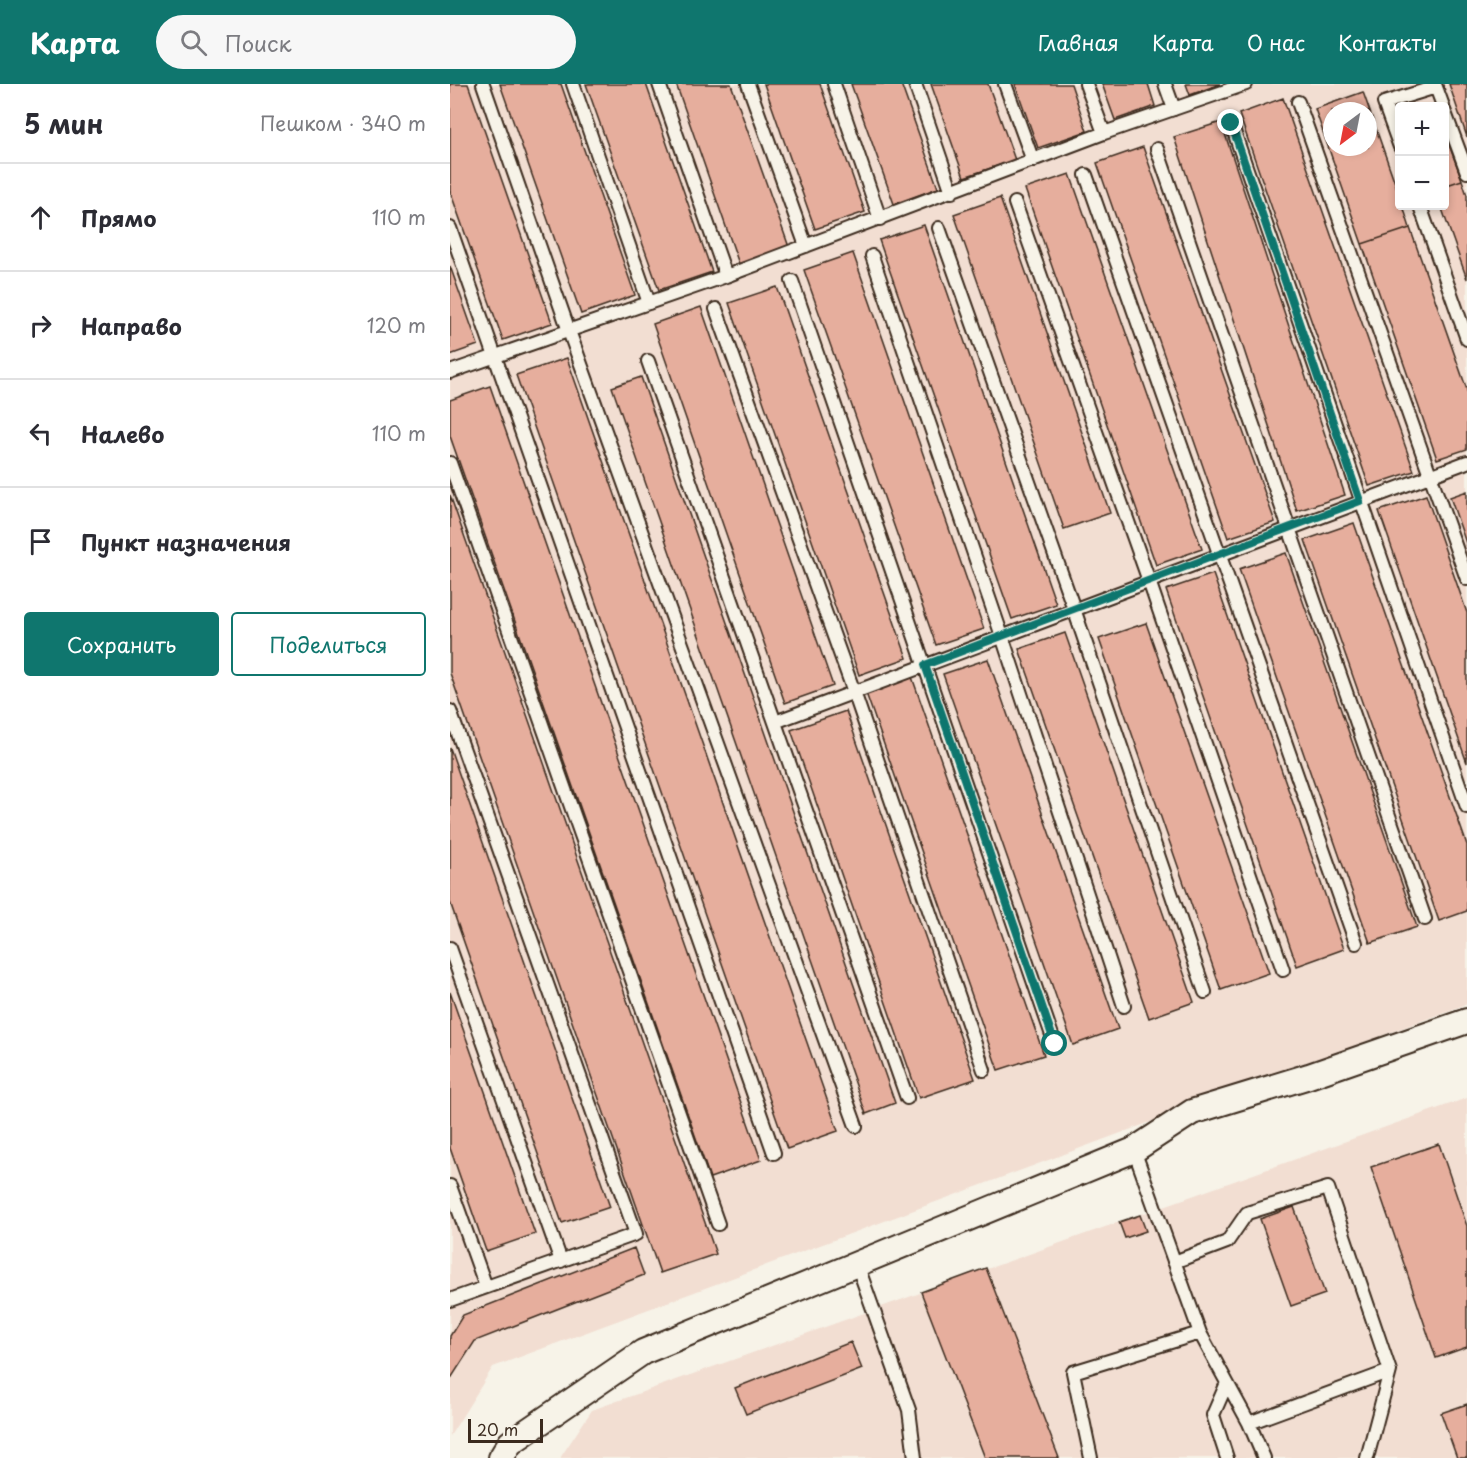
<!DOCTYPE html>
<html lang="ru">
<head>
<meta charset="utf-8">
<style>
  body { margin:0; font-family:"Playpen Sans",sans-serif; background:#f7f7f7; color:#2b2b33 }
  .controls { position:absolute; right:18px; top:18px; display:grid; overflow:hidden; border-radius:6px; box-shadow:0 3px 9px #0003 }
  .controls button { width:54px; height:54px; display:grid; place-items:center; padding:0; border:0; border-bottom:2px solid #e1e1e2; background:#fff; color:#2b2b33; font:30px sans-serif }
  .compass { position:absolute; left:873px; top:18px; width:54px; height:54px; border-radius:50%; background:#fff; box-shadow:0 3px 9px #0003; rotate:212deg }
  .scale { position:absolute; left:18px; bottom:15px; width:75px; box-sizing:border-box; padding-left:6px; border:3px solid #3b2a1e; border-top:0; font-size:16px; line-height:21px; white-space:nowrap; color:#3b2a1e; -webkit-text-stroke:4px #f7f3e8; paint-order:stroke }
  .stop { position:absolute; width:18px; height:18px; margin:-14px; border:4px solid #0f766e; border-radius:50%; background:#fff }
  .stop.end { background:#0f766e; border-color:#fff; box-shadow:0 2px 6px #0008 }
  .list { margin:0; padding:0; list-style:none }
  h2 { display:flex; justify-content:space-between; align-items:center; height:78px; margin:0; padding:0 24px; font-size:26px }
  h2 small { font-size:20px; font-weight:400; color:#7c7c81 }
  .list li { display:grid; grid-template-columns:39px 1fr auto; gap:18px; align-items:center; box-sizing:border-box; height:108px; padding:0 24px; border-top:2px solid #e1e1e2 }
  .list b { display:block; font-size:22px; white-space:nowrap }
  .list em { font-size:20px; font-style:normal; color:#7c7c81 }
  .actions { display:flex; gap:12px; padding:18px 24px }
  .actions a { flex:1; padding:14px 0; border:2px solid #0f766e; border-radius:6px; text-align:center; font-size:21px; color:#0f766e }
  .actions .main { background:#0f766e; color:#fff }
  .icon { flex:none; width:33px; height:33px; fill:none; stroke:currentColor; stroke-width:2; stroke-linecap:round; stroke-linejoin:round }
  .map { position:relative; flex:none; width:1017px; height:1374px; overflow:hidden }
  header { display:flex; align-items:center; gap:36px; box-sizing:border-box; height:84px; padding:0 30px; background:#0f766e; color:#fff }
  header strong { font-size:28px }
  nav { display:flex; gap:33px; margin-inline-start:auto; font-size:21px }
  .search { width:420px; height:54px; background:#f7f7f7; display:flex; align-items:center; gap:15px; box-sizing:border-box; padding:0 21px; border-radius:33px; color:#7c7c81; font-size:22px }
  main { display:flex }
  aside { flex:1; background:#fff }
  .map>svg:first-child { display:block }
  .built { fill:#f2ded2; fill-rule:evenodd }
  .building { fill:#e6ae9d; stroke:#3b2a1e; stroke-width:1.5; fill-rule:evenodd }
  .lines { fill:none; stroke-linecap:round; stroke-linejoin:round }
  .lane-casing { stroke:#3b2a1e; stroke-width:16 }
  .street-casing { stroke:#3b2a1e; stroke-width:28 }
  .lane { stroke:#f7f3e8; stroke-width:12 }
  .street { stroke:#f7f3e8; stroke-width:24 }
  .route { stroke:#0f766e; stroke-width:8 }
</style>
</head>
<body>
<header>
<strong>Карта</strong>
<div class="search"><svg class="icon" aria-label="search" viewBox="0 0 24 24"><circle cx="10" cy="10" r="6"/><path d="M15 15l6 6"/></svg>Поиск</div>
<nav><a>Главная</a><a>Карта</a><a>О нас</a><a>Контакты</a></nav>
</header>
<main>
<aside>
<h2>5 мин<small>Пешком · 340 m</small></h2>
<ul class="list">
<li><svg class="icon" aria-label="ahead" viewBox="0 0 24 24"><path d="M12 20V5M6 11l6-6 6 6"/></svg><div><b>Прямо</b></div><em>110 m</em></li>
<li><svg class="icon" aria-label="right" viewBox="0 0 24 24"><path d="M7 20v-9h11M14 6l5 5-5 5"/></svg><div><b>Направо</b></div><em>120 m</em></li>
<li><svg class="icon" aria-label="left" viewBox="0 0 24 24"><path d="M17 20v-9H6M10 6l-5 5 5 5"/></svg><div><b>Налево</b></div><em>110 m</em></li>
<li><svg class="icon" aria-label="arrive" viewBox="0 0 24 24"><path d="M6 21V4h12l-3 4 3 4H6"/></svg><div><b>Пункт назначения</b></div></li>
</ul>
<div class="actions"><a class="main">Сохранить</a><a>Поделиться</a></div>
</aside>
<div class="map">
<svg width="1017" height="1374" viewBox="0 0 1017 1374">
  <rect width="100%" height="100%" fill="#f7f3e8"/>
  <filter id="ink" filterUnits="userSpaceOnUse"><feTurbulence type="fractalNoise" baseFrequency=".0167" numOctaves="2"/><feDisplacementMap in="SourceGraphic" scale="12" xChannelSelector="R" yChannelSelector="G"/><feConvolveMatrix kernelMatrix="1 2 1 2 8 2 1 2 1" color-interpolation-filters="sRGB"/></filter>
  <g filter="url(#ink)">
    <path class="built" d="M0,0H1017V920L43,1283L0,1352ZM950,22H994V122H950ZM882,27H918V63H882Z
      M1017,1014V1374H110L142,1326Z"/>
    <path class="building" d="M0,0H18L102,239L53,256L0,107Z
      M50,0H111L185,211L131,230Z
      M136,0H196L262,188L209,206Z
      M226,0H281L339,163L289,180Z
      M314,0H370L415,128L365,145Z
      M401,0H451L488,104L444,120Z
      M481,0H538L565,76L514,93Z
      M565,0H621L637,47L588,64Z
      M652,0H698L705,22L665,36Z
      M736,0H770L740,11Z
      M999,0H1017V53Z
      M913,8L950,113V122H953L960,144L912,160L865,25ZM882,27H918V63H882Z
      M833,14L964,387L919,402L789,30Z
      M771,38L895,411L847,427L724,53Z
      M994,47L1012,96L994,102Z
      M693,63L825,438L778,454L647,79Z
      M620,90L752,465L706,481L575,105Z
      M1012,96L1017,111V195L991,122H994V102Z
      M550,114L660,429L614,445L504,130Z
      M474,141L606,520L562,535L429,156Z
      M960,144L1017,306V365L987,375L912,160Z
      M403,169L534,545L486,561L354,186Z
      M0,182L28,261L0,271Z
      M327,203L457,574L409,591L279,219Z
      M251,223L383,602L335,619L203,240Z
      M117,274L388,1047L337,1065L66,291Z
      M191,293L445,1019L416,1030L162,303Z
      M40,302L311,1076L260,1094L0,352V316Z
      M1017,407V462L1000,413Z
      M0,411L266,1170L210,1189L0,589Z
      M976,411L1017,529V679L929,427Z
      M904,439L1017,761V827L989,837L855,456Z
      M836,469L967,843L920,859L789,485Z
      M763,490L894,865L847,882L716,506Z
      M696,539L819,889L771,906L649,555Z
      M615,549L744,918L699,934L569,565Z
      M538,575L668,945L623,961L493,590Z
      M462,593L594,971L548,986L416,609Z
      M396,627L525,995L469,1014L341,646Z
      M0,664L160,1123L112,1139L0,818Z
      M0,908L85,1150L36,1167L0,1064Z
      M989,1060L1017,1142V1263L986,1274L921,1083Z
      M844,1123L875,1210L841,1222L810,1135Z
      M690,1131L696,1147L675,1154L669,1138Z
      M184,1164L194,1191L25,1257L0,1296V1252L13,1231Z
      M536,1184L609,1374H535L471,1208Z
      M401,1258L412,1285L296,1330L285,1304Z
      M1017,1320V1374H1007L991,1329Z"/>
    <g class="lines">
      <g class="lane-casing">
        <path id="lane" d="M33,0L119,247L406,1042
          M123,0L199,219
          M209,0L276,192
          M298,0L356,162
          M384,0L430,135
          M465,0L502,108
          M555,0L583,77
          M636,0L654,49
          M715,0L724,25
          M848,18L1017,495
          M994,26L1017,88
          M781,39L1017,723
          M950,63L934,19L986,3L993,22
          M707,65L975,835
          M636,91L906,859
          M565,119L699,497L833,886
          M970,122L1017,255
          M0,144L324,1069
          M489,144L624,525L755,908
          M422,172L552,552L674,922
          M342,197L605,960
          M266,225L404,608L534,986
          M198,277L457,1014
          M0,288L276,192L654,49L796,0
          M0,379L268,1140
          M0,627L186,1150L0,1216
          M325,638L1017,378
          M0,864L111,1177
          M684,1066L750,1249L799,1339L814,1374
          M0,1102L36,1203
          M724,1178L777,1158L797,1129L878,1104L940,1287L799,1339
          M407,1180L459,1326L465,1374
          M641,1374L623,1288L750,1249
          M777,1374L763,1331L777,1299
          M917,1374L940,1287"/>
      </g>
      <g class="street-casing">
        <path id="street" d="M51,1374L60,1359L193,1268L684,1066L742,1028L859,992L1017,937"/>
      </g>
      <use href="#lane" class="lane"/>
      <use href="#street" class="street"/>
    </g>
  </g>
  <g class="lines" filter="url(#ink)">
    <path class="route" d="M605,960L475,581L910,417L781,39"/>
  </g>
</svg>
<div class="controls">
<button>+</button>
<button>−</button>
</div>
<svg class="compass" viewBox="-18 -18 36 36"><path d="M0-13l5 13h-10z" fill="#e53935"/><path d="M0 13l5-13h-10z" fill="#7c7c81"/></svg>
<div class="scale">20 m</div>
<div class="stop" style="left:605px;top:960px"></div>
<div class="stop end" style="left:781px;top:39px"></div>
</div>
</main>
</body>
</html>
